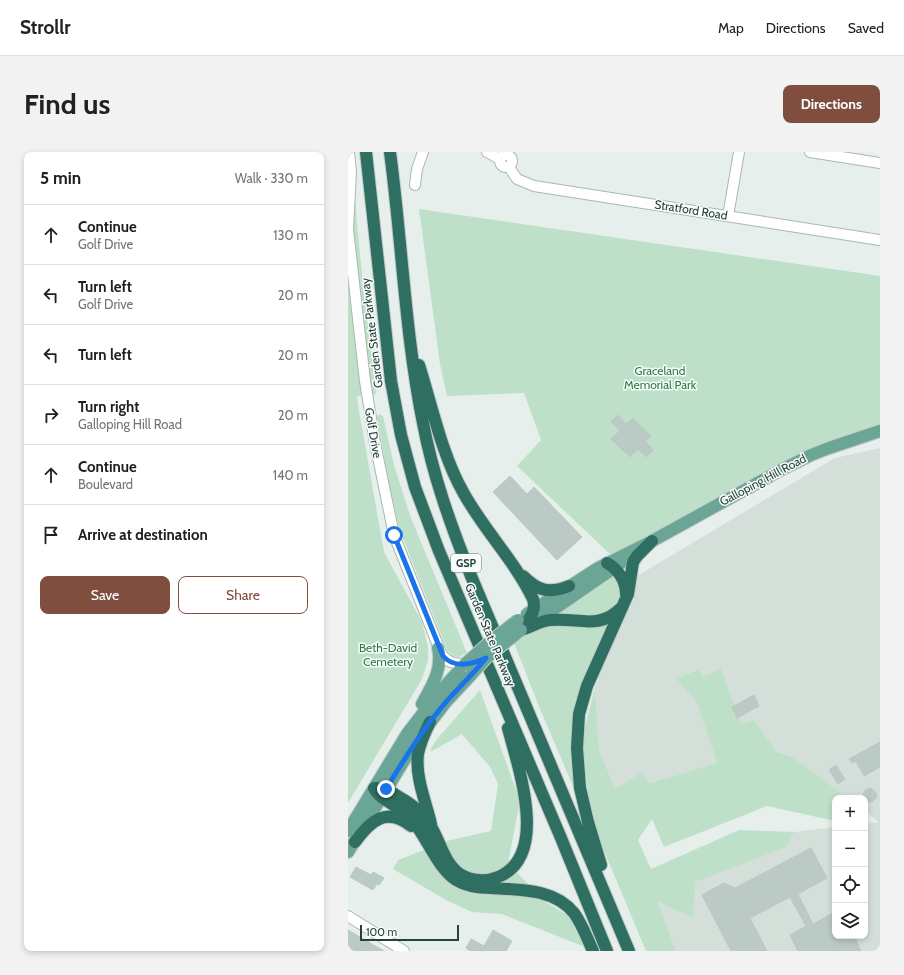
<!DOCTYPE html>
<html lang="en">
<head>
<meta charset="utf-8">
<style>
  body { margin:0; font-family:Cabin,sans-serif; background:#f2f2f2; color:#202124 }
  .controls { position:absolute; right:12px; bottom:12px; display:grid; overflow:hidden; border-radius:8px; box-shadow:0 2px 6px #0003 }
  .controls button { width:36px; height:36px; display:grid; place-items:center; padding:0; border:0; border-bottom:1px solid #e0e0e0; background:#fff; color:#202124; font:20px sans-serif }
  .scale { position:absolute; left:12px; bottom:10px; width:99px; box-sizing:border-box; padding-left:4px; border:2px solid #24423a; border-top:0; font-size:11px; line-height:14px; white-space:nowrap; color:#24423a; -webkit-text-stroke:3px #f7fbf9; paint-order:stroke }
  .stop { position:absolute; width:12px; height:12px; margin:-9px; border:3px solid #1a73e8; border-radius:50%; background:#fff }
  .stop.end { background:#1a73e8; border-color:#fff; box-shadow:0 1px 4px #0008 }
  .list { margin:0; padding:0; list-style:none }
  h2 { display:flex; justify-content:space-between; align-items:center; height:52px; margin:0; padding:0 16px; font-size:17px }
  h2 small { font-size:13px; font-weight:400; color:#757577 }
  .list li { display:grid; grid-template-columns:26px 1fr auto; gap:12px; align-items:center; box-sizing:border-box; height:60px; padding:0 16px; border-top:1px solid #e0e0e0 }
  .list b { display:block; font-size:15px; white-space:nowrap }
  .list p { margin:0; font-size:13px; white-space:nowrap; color:#757577 }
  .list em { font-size:13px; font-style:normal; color:#757577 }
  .actions { display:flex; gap:8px; padding:12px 16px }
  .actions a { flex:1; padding:9px 0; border:1px solid #7f4e3f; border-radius:8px; text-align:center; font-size:14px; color:#7f4e3f }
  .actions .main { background:#7f4e3f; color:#fff }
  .icon { flex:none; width:22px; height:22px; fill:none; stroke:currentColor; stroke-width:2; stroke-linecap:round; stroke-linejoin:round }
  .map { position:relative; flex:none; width:532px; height:799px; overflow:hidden; border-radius:8px }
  header { display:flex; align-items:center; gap:24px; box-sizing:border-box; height:56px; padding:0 20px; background:#fff; border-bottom:1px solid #e0e0e0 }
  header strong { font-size:19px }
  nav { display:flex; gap:22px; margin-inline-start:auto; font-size:14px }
  .intro { display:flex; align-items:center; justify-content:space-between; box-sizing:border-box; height:96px; padding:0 24px }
  h1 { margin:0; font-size:28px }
  .button { padding:10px 18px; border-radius:8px; background:#7f4e3f; color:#fff; font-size:14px; font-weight:700 }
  main { display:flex; gap:24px; padding:0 24px }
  aside { flex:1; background:#fff; border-radius:8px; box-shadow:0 2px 6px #0003 }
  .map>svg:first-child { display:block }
  .built { fill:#d4dfda }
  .green { fill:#bfe0c8 }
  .building { fill:#bbcac4; stroke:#b8c9c2 }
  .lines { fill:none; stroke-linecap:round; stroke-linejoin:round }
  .minor-casing { stroke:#a8b8b2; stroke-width:12 }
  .major-casing { stroke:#c2cac8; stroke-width:14 }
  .highway-casing { stroke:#c2cac8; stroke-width:14 }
  .minor { stroke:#fff; stroke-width:10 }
  .major { stroke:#6aa596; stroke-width:12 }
  .highway { stroke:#2f6f62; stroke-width:12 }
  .major-bridge-casing { stroke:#c2cac8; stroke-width:14; stroke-linecap:butt }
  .major-bridge { stroke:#6aa596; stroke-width:12 }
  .route { stroke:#1a73e8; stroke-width:5 }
  .labels { text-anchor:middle; stroke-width:3; stroke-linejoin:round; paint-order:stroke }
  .shield { fill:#f7fbf9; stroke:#637a73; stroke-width:1 }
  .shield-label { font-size:11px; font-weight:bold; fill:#24423a }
  .street-label { font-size:12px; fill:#24423a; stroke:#f7fbf9 }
  .park-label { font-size:12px; fill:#2d7a4b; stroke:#f7fbf9 }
</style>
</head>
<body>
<header>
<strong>Strollr</strong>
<nav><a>Map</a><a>Directions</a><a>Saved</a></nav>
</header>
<div class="intro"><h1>Find us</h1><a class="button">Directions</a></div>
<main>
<aside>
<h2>5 min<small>Walk · 330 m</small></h2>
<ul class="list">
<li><svg class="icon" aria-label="ahead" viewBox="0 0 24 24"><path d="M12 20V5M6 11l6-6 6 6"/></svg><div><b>Continue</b><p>Golf Drive</p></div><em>130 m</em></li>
<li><svg class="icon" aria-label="left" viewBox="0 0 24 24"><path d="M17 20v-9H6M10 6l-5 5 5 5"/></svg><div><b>Turn left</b><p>Golf Drive</p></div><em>20 m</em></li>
<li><svg class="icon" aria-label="left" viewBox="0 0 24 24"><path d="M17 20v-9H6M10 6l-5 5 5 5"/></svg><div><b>Turn left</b></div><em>20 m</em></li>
<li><svg class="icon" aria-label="right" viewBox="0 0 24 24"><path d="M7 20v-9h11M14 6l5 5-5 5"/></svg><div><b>Turn right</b><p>Galloping Hill Road</p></div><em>20 m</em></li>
<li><svg class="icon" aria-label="ahead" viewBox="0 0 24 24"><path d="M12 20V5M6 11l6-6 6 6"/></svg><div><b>Continue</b><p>Boulevard</p></div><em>140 m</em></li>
<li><svg class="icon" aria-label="arrive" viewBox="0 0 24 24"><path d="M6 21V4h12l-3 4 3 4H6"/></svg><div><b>Arrive at destination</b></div></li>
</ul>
<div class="actions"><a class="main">Save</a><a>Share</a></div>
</aside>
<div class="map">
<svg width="532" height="799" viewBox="0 0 532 799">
  <rect width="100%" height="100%" fill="#e6efeb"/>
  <path class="built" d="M532,296V799H328L308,749L446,680L487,675V784H517V672L531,670L517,659V646H500L445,605L429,600L406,568L393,572L349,517L328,527L349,551L369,611L301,631L294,620L267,637L251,597L247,535L289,424L487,306Z"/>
  <path class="green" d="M0,0H6C8,15 5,31 7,46C12,111 20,176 28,242L9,244L10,253L36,400L74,470L80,495V508L74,527L0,651Z
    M71,57L532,124V273L481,289L427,313L264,404L169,314L193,288L176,241L99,244L92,212Z
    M31,262L35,264L46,313L63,366L119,501L111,505L105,504L99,498L51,376L40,327L29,264Z
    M264,422C270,429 276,444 270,452C267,457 260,462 255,466L210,463V460Z
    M260,470L262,473L230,544L228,632L225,634L192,557L166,491L186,476L200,471Z
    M350,517L355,525L373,517L393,572L406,568L429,600L445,605L500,646H487V669L419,654L316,695L304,667L290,688L303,717L391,678L446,680L438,695L347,730L345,766L309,749L328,799H298L243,668L234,588L247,535L251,597L267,637L294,620L301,631L369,611L349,551L328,527Z
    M132,538L172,649L160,711L196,749L219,763L227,773L237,795L154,762L124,760L98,748L45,717L50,708L99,689L143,679L150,632L142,615L114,582L84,599L82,598L89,587Z"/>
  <path class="building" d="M270,263L278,272L285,266L303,284L297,289L305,298L298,305L290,297L282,305L263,287L272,279L263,270Z
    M162,324L179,342L186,335L234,385L209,408L145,340Z
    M406,543L411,554L389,566L384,555Z
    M532,590V615L516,624L508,609L504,611L501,607Z
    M488,613L497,627L490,632L481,618Z
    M523,636L528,641L529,645L524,650H519L517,649V646H515V642L517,638Z
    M463,696L479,726L450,742L465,772L487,760V784H506L513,799H450L442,783L458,774L442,745L402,766L419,799H383L354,743L376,731L387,736Z
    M8,715L23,723L25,720L36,726L31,733L29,732L25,738L2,725Z
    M0,778L36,799H0Z
    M145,778L164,789L158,799H122L118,796L123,787L136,794Z"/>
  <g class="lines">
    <g class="minor-casing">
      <path id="minor" d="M1,0L3,20L0,77L17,229L27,291L46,383L93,501C98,510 106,512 117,512
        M139,0L152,7
        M462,0L532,11
        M152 9a6 6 0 1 1 12 0a6 6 0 1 1-12 0Z
        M161,15L169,27L186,34L532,88
        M67,33L69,17L75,0
        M380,64L391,0
        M0,764L56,799"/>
    </g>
    <g class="major-casing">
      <path id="major" d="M179,462L250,416L304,389L431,319L463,303L481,296L532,279
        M186,471L273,411
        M74,552C84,534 95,517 90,496
        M0,679L59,582L89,543L117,512
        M0,700L68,589L97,551L122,524"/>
    </g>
    <g class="highway-casing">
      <path id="highway" d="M18,0L43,229L53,283L67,335L91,399L213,686L259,799
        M42,0C54,90 57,182 75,271C85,324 103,374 123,424L281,799
        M71,213C84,254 94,303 115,340C135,377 167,409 185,447C189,460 180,468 173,478
        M259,411C270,417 278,429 278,442
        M175,424C190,439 201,442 221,434
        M173,478C183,475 192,469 202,468C230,465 250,479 273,456
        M82,570C77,580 72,590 70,602C67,625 78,650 83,672
        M160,576C170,615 202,704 150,725C138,730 123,729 112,722C98,713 93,693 85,678C78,663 65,653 51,645C43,640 36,635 26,636C33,650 51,653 61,664C78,682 88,715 108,728C119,735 131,736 143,736C171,738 206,736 226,761C234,772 239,786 245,799
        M7,690C22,669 39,654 63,674
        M253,713L240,670L232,636L229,596L231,562L239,534L280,442L285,410L289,404L304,389"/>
    </g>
    <use href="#minor" class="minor"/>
    <use href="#major" class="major"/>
    <use href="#highway" class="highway"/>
    <g class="major-bridge-casing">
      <path id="major-bridge" d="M117,512L143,489L170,468
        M122,524L138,506L173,478"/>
    </g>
    <use href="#major-bridge" class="major-bridge"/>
  </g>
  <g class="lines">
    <path class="route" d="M38,637C54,611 70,584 89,561C104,541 123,525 138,506C125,512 106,517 95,504L46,383"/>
  </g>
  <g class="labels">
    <rect class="shield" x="103" y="402" width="30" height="18" rx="3"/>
    <g class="shield-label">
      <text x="118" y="415">GSP</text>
    </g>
    <g class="street-label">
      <text transform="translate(343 58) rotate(9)" y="4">Stratford Road</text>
      <text transform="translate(24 181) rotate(-97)" y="4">Garden State Parkway</text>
      <text transform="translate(25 281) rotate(80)" y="4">Golf Drive</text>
      <text transform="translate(415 328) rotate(-28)" y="4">Galloping Hill Road</text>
      <text transform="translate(142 483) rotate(67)" y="4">Garden State Parkway</text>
    </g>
    <g class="park-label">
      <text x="312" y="223">Graceland<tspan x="312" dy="14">Memorial Park</tspan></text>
      <text x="40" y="500">Beth-David<tspan x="40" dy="14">Cemetery</tspan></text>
    </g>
  </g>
</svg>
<div class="controls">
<button>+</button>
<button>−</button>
<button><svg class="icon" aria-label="locate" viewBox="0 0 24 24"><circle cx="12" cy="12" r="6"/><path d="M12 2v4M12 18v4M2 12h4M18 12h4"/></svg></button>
<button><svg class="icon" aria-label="layers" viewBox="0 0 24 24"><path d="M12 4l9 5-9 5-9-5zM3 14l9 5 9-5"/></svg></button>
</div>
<div class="scale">100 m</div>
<div class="stop" style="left:46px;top:383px"></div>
<div class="stop end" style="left:38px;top:637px"></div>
</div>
</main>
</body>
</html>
